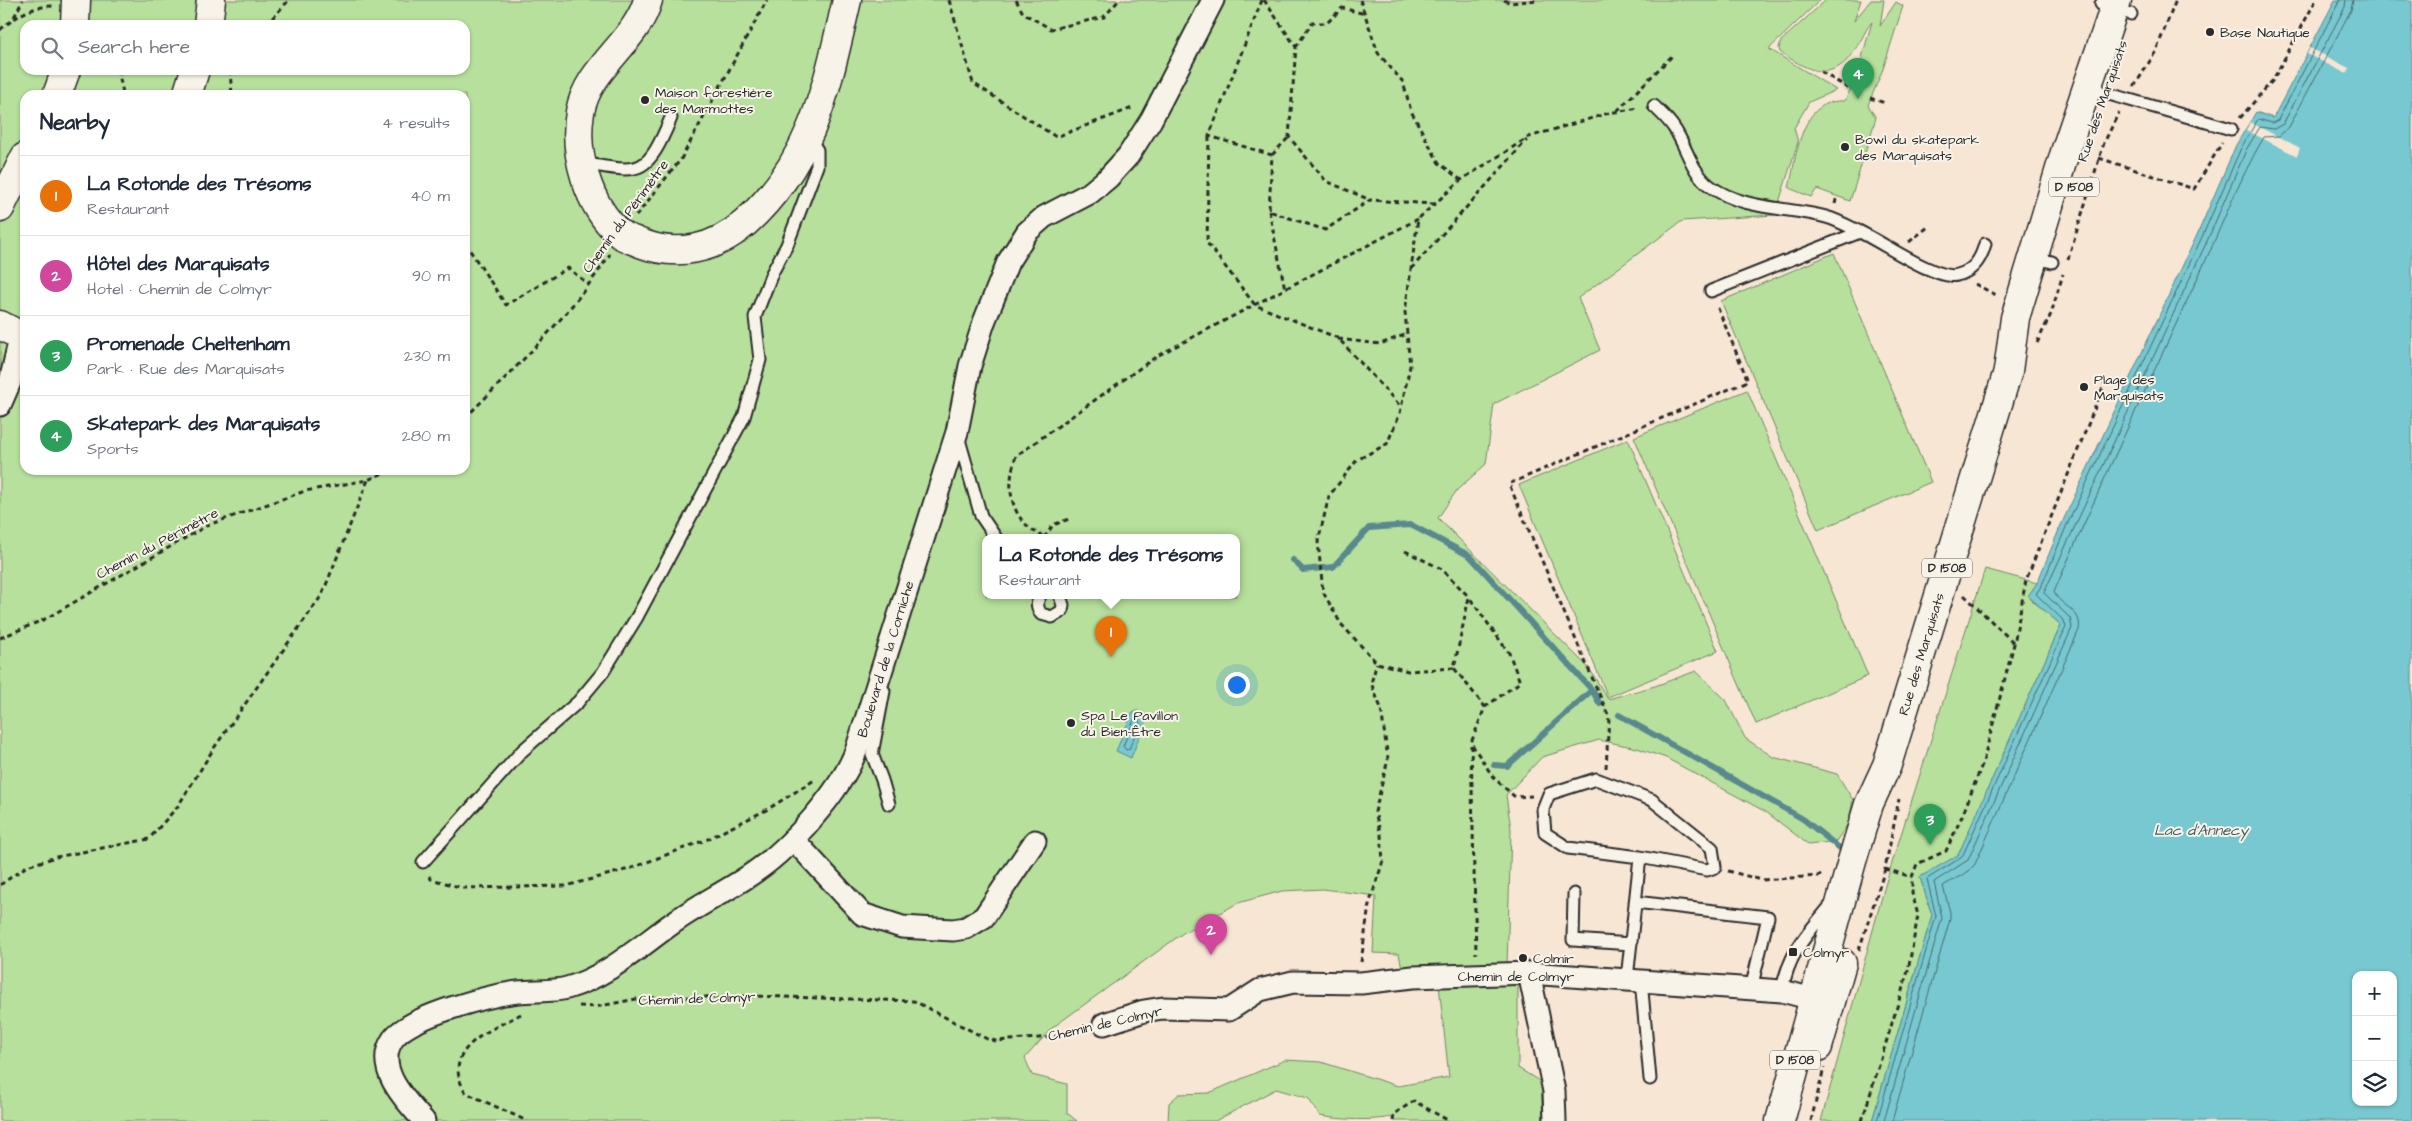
<!DOCTYPE html>
<html lang="en">
<head>
<meta charset="utf-8">
<style>
  body { margin:0; font-family:"Architects Daughter",sans-serif; background:#f6f6f7; color:#1f2937 }
  .controls { position:absolute; right:15px; bottom:15px; display:grid; overflow:hidden; border-radius:10px; box-shadow:0 1px 4px #0004 }
  .controls button { width:45px; height:45px; display:grid; place-items:center; padding:0; border:0; border-bottom:1px solid #e0e1e3; background:#fff; color:#1f2937; font:25px sans-serif }
  .you { position:absolute; left:1236px; top:684px; width:18px; height:18px; margin:-12px; border:4px solid #fff; border-radius:50%; background:#1a73e8; box-shadow:0 0 0 8px #1a73e833 }
  .badge { display:grid; place-items:center; width:32px; height:32px; border-radius:50%; background:#2b2b2b; color:#fff; font-size:16px; font-weight:700 }
  .pin { position:absolute; translate:-50% -41px; filter:drop-shadow(0 1px 2px #0008) }
  .pin::after { content:''; position:absolute; top:26px; width:18px; height:15px; background:inherit; clip-path:polygon(0 0,100% 0,50% 100%) }
  .popup { position:absolute; left:982px; top:534px; width:258px; height:65px; box-sizing:border-box; display:grid; place-content:center; border-radius:10px; background:#fff; filter:drop-shadow(0 1px 4px #0005); font-size:16px; white-space:nowrap; color:#747a83 }
  .popup b { font-size:19px; color:#1f2937 }
  .popup::after { content:''; position:absolute; left:50%; top:100%; margin-left:-10px; border:10px solid transparent; border-top-color:#fff }
  .list { margin:0; padding:0; list-style:none }
  h2 { display:flex; justify-content:space-between; align-items:center; height:65px; margin:0; padding:0 20px; font-size:21px }
  h2 small { font-size:16px; font-weight:400; color:#747a83 }
  .list li { display:grid; grid-template-columns:32px 1fr auto; gap:15px; align-items:center; box-sizing:border-box; height:80px; padding:0 20px; border-top:1px solid #e0e1e3 }
  .list b { display:block; font-size:19px; white-space:nowrap }
  .list p { margin:0; font-size:16px; white-space:nowrap; color:#747a83 }
  .list em { font-size:16px; font-style:normal; color:#747a83 }
  .icon { flex:none; width:28px; height:28px; fill:none; stroke:currentColor; stroke-width:2; stroke-linecap:round; stroke-linejoin:round }
  .map { position:relative; flex:none; width:2412px; height:1121px; overflow:hidden }
  .search { position:absolute; background:#fff; box-shadow:0 1px 4px #0004; left:20px; top:20px; width:450px; height:55px; display:flex; align-items:center; gap:12px; box-sizing:border-box; padding:0 18px; border-radius:15px; color:#747a83; font-size:19px }
  .panel { position:absolute; background:#fff; box-shadow:0 1px 4px #0004; left:20px; top:90px; width:450px; height:385px; border-radius:15px }
  .map>svg:first-child { display:block }
  .green { fill:#b7e09c; stroke:#718664; fill-rule:evenodd }
  .water { fill:#77c8d0; stroke:#59898e; fill-rule:evenodd }
  .pier { fill:#f7e6d4 }
  .lines { fill:none; stroke-linecap:round; stroke-linejoin:round }
  .shore { stroke:#496a6d; stroke-width:1 }
  .stream { stroke:#59898e; stroke-width:6 }
  .service-casing { stroke:#2b2b2b; stroke-width:15 }
  .minor-casing { stroke:#2b2b2b; stroke-width:25 }
  .secondary-casing { stroke:#2b2b2b; stroke-width:31 }
  .primary-casing { stroke:#2b2b2b; stroke-width:31 }
  .path { stroke:#2b2b2b; stroke-width:3; stroke-dasharray:5 4; stroke-linecap:butt }
  .service { stroke:#f7f3e8; stroke-width:11 }
  .minor { stroke:#f7f3e8; stroke-width:21 }
  .secondary { stroke:#f7f3e8; stroke-width:28 }
  .primary { stroke:#f7f3e8; stroke-width:28 }
  .poi-dot { fill:#2b2b2b; stroke:#f7f3e8; stroke-width:2 }
  .labels { text-anchor:middle; stroke-width:4; stroke-linejoin:round; paint-order:stroke }
  .shield { fill:#f7f3e8; stroke:#686764; stroke-width:1 }
  .shield-label { font-size:12px; font-weight:bold; fill:#2b2b2b }
  .poi-label { font-size:14px; fill:#2b2b2b; stroke:#f7f3e8; text-anchor:start }
  .street-label { font-size:14px; fill:#2b2b2b; stroke:#f7f3e8 }
  .water-label { font-size:15px; font-style:italic; fill:#425a5d; stroke:#f7f3e8 }
</style>
</head>
<body>
<div class="map">
<svg width="2412" height="1121" viewBox="0 0 2412 1121">
  <rect width="100%" height="100%" fill="#f7e6d4"/>
  <filter id="ink" filterUnits="userSpaceOnUse"><feTurbulence type="fractalNoise" baseFrequency=".02" numOctaves="2"/><feDisplacementMap in="SourceGraphic" scale="10" xChannelSelector="R" yChannelSelector="G"/><feConvolveMatrix kernelMatrix="1 2 1 2 8 2 1 2 1" color-interpolation-filters="sRGB"/></filter>
  <g filter="url(#ink)">
    <path class="green" d="M0,0H1820L1769,49L1836,90L1809,102L1794,128L1798,142L1775,215L1682,221L1578,298L1600,350L1494,404L1486,464L1457,490L1438,518L1589,668L1608,699L1655,686L1696,671L1726,700L1745,738L1773,757L1837,774L1853,800L1848,824L1836,841L1809,845L1766,812L1666,758L1637,748L1599,740L1542,757L1506,795L1511,829L1507,967L1518,982V1068L1541,1082L1543,1121H1394L1392,1117C1372,1121 1341,1120 1320,1116L1308,1098L1276,1089L1215,1121H1168L1169,1103L1179,1094L1209,1093L1285,1060L1321,1062L1398,1086L1449,1077L1437,967L1402,968L1399,954L1373,953L1376,896L1323,889L1282,891L1238,903L1183,933L1052,1028L1025,1058L1032,1075L1067,1084V1113L1077,1121H0ZM25,25H465V70H25ZM25,95H465V470H25ZM986,538H1236V596H986Z
      M1826,0H1861L1854,21L1871,0H1884L1880,26L1896,2L1903,6L1883,69L1868,105L1876,118L1850,201L1817,189L1811,197L1789,188C1797,155 1800,98 1845,101L1857,75L1872,22C1866,28 1862,40 1856,48C1834,84 1809,72 1780,52L1779,48L1781,41Z
      M1834,253L1931,482L1818,530L1721,301Z
      M1747,390L1868,676L1756,724L1634,437Z
      M1628,439L1718,651L1608,697L1519,485Z
      M1985,569L2037,583L2028,597L2061,625L1958,856L1920,877L1932,915L1872,1121H1821L1886,882Z"/>
    <path class="water" d="M2335,0H2412V1121H1872L1932,915L1920,877L1958,855L2061,625L2028,596L2037,583L2061,525L2197,235L2236,145L2256,112L2273,118ZM2356,975H2393V1102H2356Z
      M1137,711L1144,713V719L1146,720L1131,758L1116,751L1132,713Z"/>
    <path class="pier" d="M2310,48L2349,68L2347,74L2307,54Z
      M2250,122L2300,148L2297,156L2246,130Z"/>
    <g class="lines">
      <path class="shore" d="M1138,719L1140,723L1129,749L1126,750L1123,746L1134,720Z
        M1877,1121L1936,916L1927,879L1962,857L2066,627L2064,621L2036,594L2042,585L2066,527L2202,237L2241,148L2258,119L2272,123L2278,120L2340,0
        M1884,1121L1942,918L1934,882L1968,860L2072,628L2070,618L2044,593L2208,239L2246,150L2260,127L2274,129L2283,124L2345,7L2346,0
        M1892,1121L1950,919V912L1943,886L1969,871L1975,864L2079,630C2083,609 2060,607 2054,592C2100,486 2149,382 2198,277C2220,231 2238,181 2264,137L2279,136L2289,127L2351,10L2353,0"/>
      <path class="stream" d="M1293,560L1303,570L1333,567L1369,528L1411,525L1470,556L1592,690L1600,704
        M1619,715L1803,819L1846,853
        M1494,765L1507,766L1592,690"/>
      <g class="service-casing">
        <path id="service" d="M2101,4L2131,14
          M2088,88L2231,129
          M1654,106C1661,113 1669,120 1674,128C1687,147 1691,172 1710,186C1742,210 1789,207 1826,217C1837,220 1848,226 1858,231C1879,240 1937,281 1957,275C1974,271 1981,259 1985,244
          M582,163C641,173 646,177 671,118
          M2032,257L2052,262
          M1711,291L1860,232
          M958,436L981,516L996,538
          M1040,596C1036,602 1037,608 1041,614L1052,617L1062,611L1063,605L1060,596
          M884,691L872,754L882,780L889,804
          M1596,779L1652,800L1712,848L1715,867L1707,870L1640,857L1568,848L1545,833L1543,809L1549,794Z
          M423,862L522,751L578,702L603,672L637,617L744,417L760,360L755,317L772,273L787,245L817,166V150L809,138
          M1574,894L1573,940L1631,944
          M1635,902L1768,917L1751,989
          M1627,979L1640,857
          M1641,980L1650,1079
          M1782,991C1788,953 1808,933 1832,904"/>
      </g>
      <g class="minor-casing">
        <path id="minor" d="M0,405L10,382L20,338
          M793,839L862,914L902,927L953,930L966,928L984,917L1035,841
          M1529,973L1554,1091L1555,1121
          M1104,1024L1144,1011L1163,1008L1229,1010L1260,990L1293,982L1361,983L1413,977L1529,973L1782,991L1828,1003
          M424,1121C406,1101 373,1068 393,1039C409,1016 491,995 518,992C534,990 552,992 567,988C606,977 638,948 670,925C697,905 728,891 756,871C791,847 841,791 856,751L957,432L970,366L984,322L1008,262L1027,232L1044,217L1090,193L1108,178L1128,156L1151,120L1213,0"/>
      </g>
      <g class="secondary-casing">
        <path id="secondary" d="M648,0C636,43 588,67 580,112C573,153 588,206 620,234C625,238 634,240 640,243C678,258 715,249 745,223C814,161 827,85 847,0
          M75,25L76,0
          M208,25L211,0
          M57,95L66,70
          M187,95L195,70
          M0,208L25,157
          M0,325L25,338"/>
      </g>
      <g class="primary-casing">
        <path id="primary" d="M1818,1047L1842,963
          M1780,1121L1852,861L1869,804L1887,765L2008,371L2015,318L2066,149L2117,0"/>
      </g>
      <path class="path" d="M949,0L973,83L1056,137L1135,107
        M1016,0L1023,13L1051,29L1104,17L1119,0
        M1262,0L1209,136L1272,155L1269,211L1325,230L1370,200L1434,204
        M1264,0L1296,47L1289,137L1326,181L1370,200
        M1360,0L1378,53L1403,82L1411,111L1439,163L1461,180
        M1504,0L1510,3L1538,0
        M14,17L23,0
        M266,25L289,0
        M0,30C16,16 32,6 53,6
        M1296,47L1312,23H1327L1342,8L1365,14
        M118,70L123,93L126,95
        M230,70L232,95
        M1821,72L1850,89
        M2134,87L2156,51L2176,0
        M1870,98L1885,103
        M1617,111L1672,56
        M2240,118L2273,80L2316,0
        M1209,136L1207,243L1255,305L1338,338L1401,407
        M1272,155L1289,137
        M2099,158L2194,189L2222,143
        M1835,204L1837,196
        M1269,211L1285,289
        M636,216L681,159L767,0
        M1909,242L1928,227
        M465,243L506,305L568,268L589,285
        M2068,259L2104,143L2119,112
        M1411,269L1527,140
        M1975,284L1998,296
        M1338,339L1380,344L1407,334
        M2037,343L2051,314L2063,274
        M465,418C517,366 570,316 610,254
        M1044,537C1010,521 1005,489 1016,456L1157,356L1418,219
        M1044,538L1053,525L1069,519
        M1405,551L1442,569L1469,597
        M1964,595L2014,643
        M0,638L45,619L208,525L305,491L368,480L390,470
        M1454,668L1408,671L1377,663L1341,624L1323,592L1318,542L1329,496L1357,460L1387,444L1400,413L1410,366L1405,312L1418,219L1461,180L1529,137L1609,113L1639,108
        M1485,707L1520,682L1509,653L1469,597L1454,668L1485,707L1471,743L1493,777L1515,797L1532,796
        M1471,745L1476,954
        M1606,768L1609,717L1509,484L1748,381L1717,306
        M1885,869L1912,877
        M1728,871L1762,880L1818,876L1824,872
        M429,876L431,879L463,888L566,886L629,869L708,839L768,809L816,779
        M0,885L27,866L56,857L149,839L178,806L214,748L322,595L368,480
        M1859,950L1885,869L1899,799
        M1361,962L1369,905L1383,861L1381,835L1375,812L1388,759L1381,708L1371,683L1377,663
        M579,1006L595,1007L641,998L754,996L914,1001L987,1039L996,1041L1053,1037L1086,1030
        M521,1014C491,1030 438,1049 466,1093L527,1121
        M1393,1121L1394,1114L1414,1101L1449,1121
        M1811,1121L1824,1068
        M1862,1121L1908,971L1918,915L1912,893V877L1917,864L1946,851L1963,814L1983,762L2014,644L2026,580L2107,377"/>
      <use href="#service" class="service"/>
      <use href="#minor" class="minor"/>
      <use href="#secondary" class="secondary"/>
      <use href="#primary" class="primary"/>
    </g>
  </g>
  <g class="poi-dot">
    <circle cx="2210" cy="32" r="5"/>
    <circle cx="645" cy="100" r="5"/>
    <circle cx="1845" cy="147" r="5"/>
    <circle cx="2084" cy="387" r="5"/>
    <circle cx="1071" cy="723" r="5"/>
    <rect x="1788" y="947" width="10" height="10" rx="2.5"/>
    <circle cx="1523" cy="958" r="5"/>
  </g>
  <g class="labels">
    <g class="shield">
      <rect x="2049" y="177.5" width="50" height="19" rx="4"/>
      <rect x="1922" y="558.5" width="50" height="19" rx="4"/>
      <rect x="1770" y="1050.5" width="50" height="19" rx="4"/>
    </g>
    <g class="shield-label">
      <text x="2074" y="191">D 1508</text>
      <text x="1947" y="572">D 1508</text>
      <text x="1795" y="1064">D 1508</text>
    </g>
    <g class="poi-label">
      <text x="2220" y="37">Base Nautique</text>
      <text x="655" y="97">Maison forestière<tspan x="655" dy="16">des Marmottes</tspan></text>
      <text x="1855" y="144">Bowl du skatepark<tspan x="1855" dy="16">des Marquisats</tspan></text>
      <text x="2094" y="384">Plage des<tspan x="2094" dy="16">Marquisats</tspan></text>
      <text x="1081" y="720">Spa Le Pavillon<tspan x="1081" dy="16">du Bien-Être</tspan></text>
      <text x="1803" y="957">Colmyr</text>
      <text x="1533" y="963">Colmir</text>
    </g>
    <g class="street-label">
      <text transform="translate(2102 101) rotate(-71)" y="5">Rue des Marquisats</text>
      <text transform="translate(625 216) rotate(-54)" y="5">Chemin du Périmètre</text>
      <text transform="translate(157 543) rotate(-28)" y="5">Chemin du Périmètre</text>
      <text transform="translate(1921 654) rotate(-73)" y="5">Rue des Marquisats</text>
      <text transform="translate(885 659) rotate(-73)" y="5">Boulevard de la Corniche</text>
      <text x="1516" y="981">Chemin de Colmyr</text>
      <text transform="translate(697 998) rotate(-2)" y="5">Chemin de Colmyr</text>
      <text transform="translate(1105 1023) rotate(-13)" y="5">Chemin de Colmyr</text>
    </g>
    <g class="water-label">
      <text x="2201" y="835">Lac d'Annecy</text>
    </g>
  </g>
</svg>
<div class="controls">
<button>+</button>
<button>−</button>
<button><svg class="icon" aria-label="layers" viewBox="0 0 24 24"><path d="M12 4l9 5-9 5-9-5zM3 14l9 5 9-5"/></svg></button>
</div>
<div class="you"></div>
<div class="pin badge" style="left:1111px;top:657px;background:#e8710a">1</div>
<div class="popup"><b>La Rotonde des Trésoms</b>Restaurant</div>
<div class="pin badge" style="left:1211px;top:955px;background:#d1479c">2</div>
<div class="pin badge" style="left:1930px;top:845px;background:#2e9e5b">3</div>
<div class="pin badge" style="left:1858px;top:99px;background:#2e9e5b">4</div>
<div class="search"><svg class="icon" aria-label="search" viewBox="0 0 24 24"><circle cx="10" cy="10" r="6"/><path d="M15 15l6 6"/></svg>Search here</div>
<section class="panel">
<h2>Nearby<small>4 results</small></h2>
<ul class="list">
<li><span class="badge" style="background:#e8710a">1</span><div><b>La Rotonde des Trésoms</b><p>Restaurant</p></div><em>40 m</em></li>
<li><span class="badge" style="background:#d1479c">2</span><div><b>Hôtel des Marquisats</b><p>Hotel · Chemin de Colmyr</p></div><em>90 m</em></li>
<li><span class="badge" style="background:#2e9e5b">3</span><div><b>Promenade Cheltenham</b><p>Park · Rue des Marquisats</p></div><em>230 m</em></li>
<li><span class="badge" style="background:#2e9e5b">4</span><div><b>Skatepark des Marquisats</b><p>Sports</p></div><em>280 m</em></li>
</ul>
</section>
</div>
</body>
</html>
